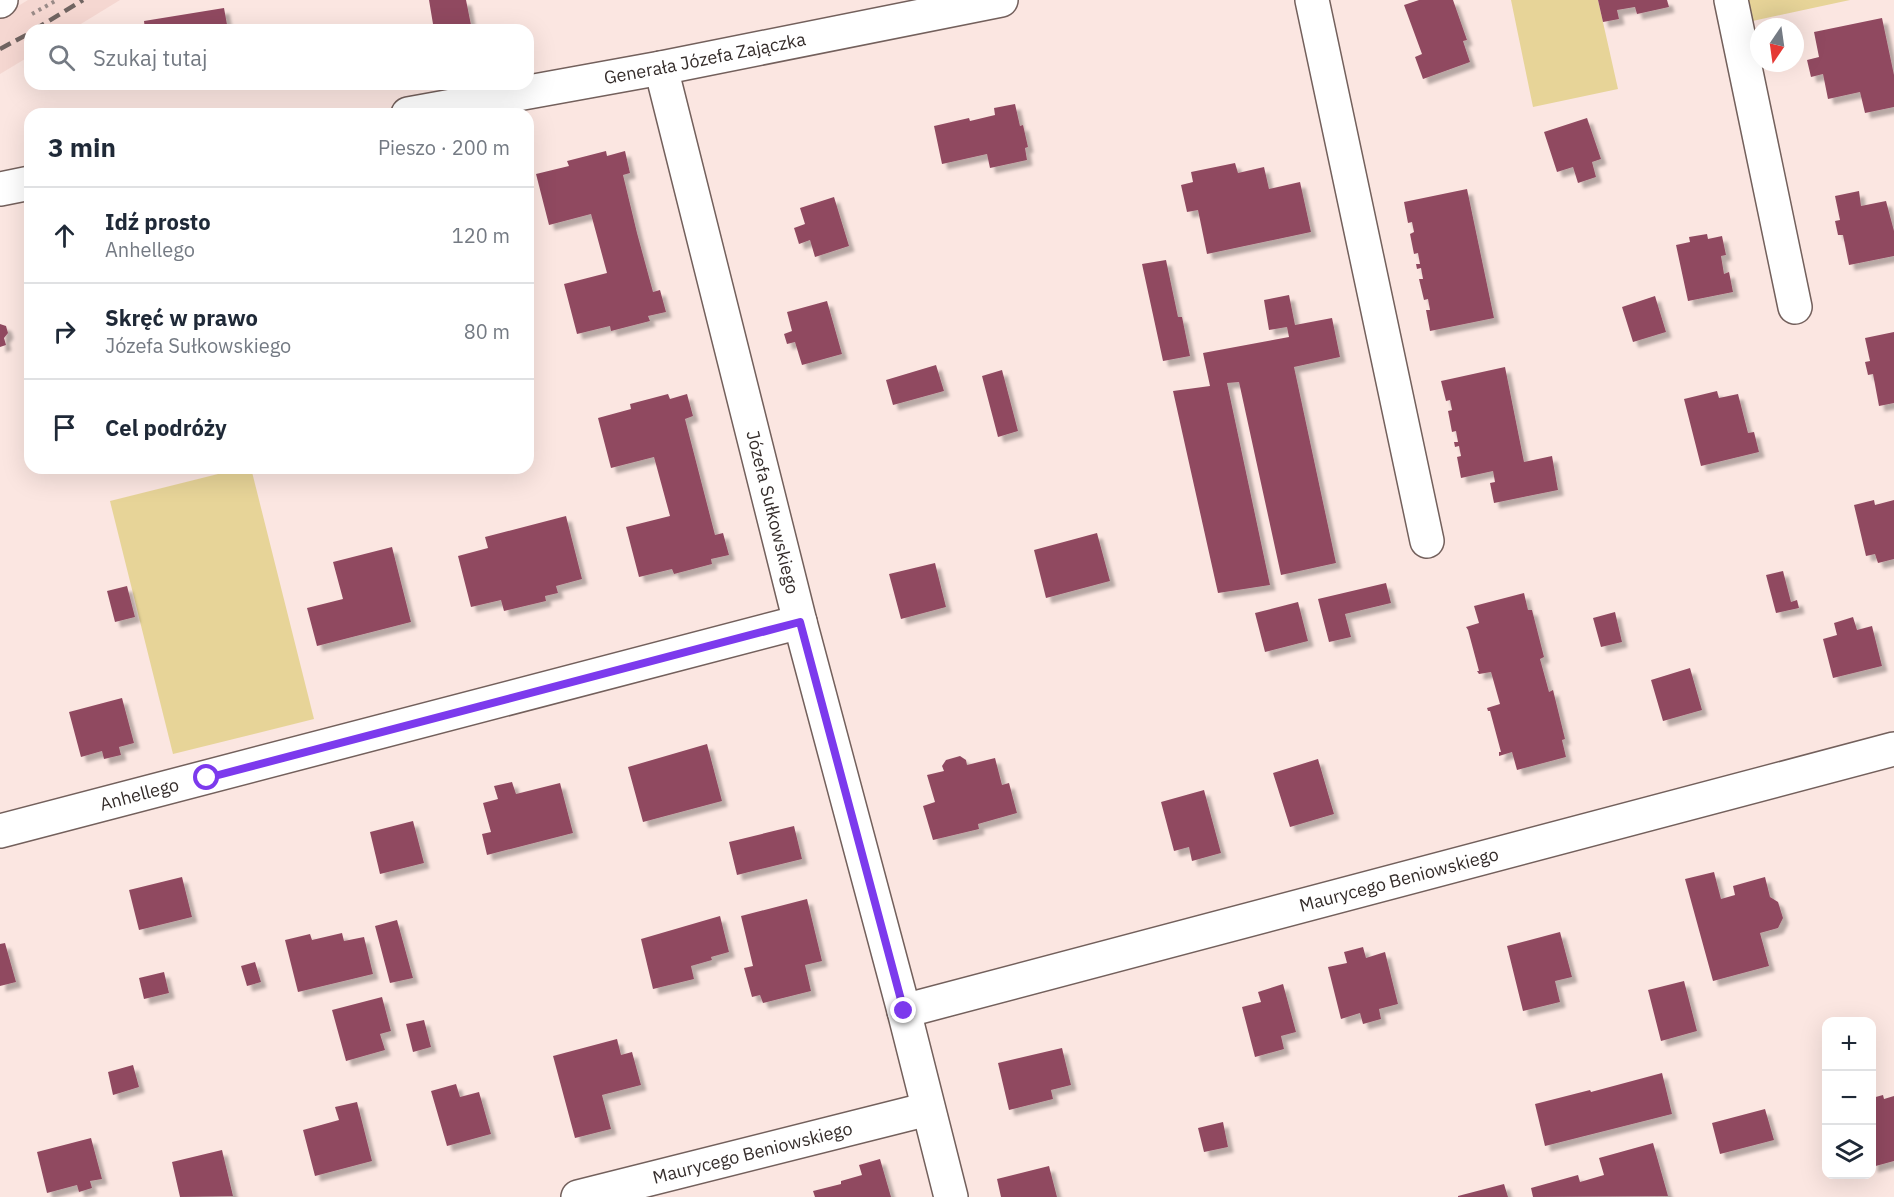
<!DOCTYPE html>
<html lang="pl">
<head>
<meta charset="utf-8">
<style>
  body { margin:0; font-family:"IBM Plex Sans",sans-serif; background:#f6f6f7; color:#1f2937 }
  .controls { position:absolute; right:18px; bottom:18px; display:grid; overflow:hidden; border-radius:12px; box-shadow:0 6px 24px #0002 }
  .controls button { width:54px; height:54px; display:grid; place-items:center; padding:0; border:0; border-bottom:2px solid #e0e1e3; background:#fff; color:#1f2937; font:30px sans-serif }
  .compass { position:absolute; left:1750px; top:18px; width:54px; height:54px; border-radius:50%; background:#fff; box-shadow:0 6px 24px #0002; rotate:193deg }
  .stop { position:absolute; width:18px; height:18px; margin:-14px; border:4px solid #7c3aed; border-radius:50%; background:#fff }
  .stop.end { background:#7c3aed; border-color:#fff; box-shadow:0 2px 6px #0008 }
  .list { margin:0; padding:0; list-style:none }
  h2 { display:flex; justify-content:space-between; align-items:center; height:78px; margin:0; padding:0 24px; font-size:26px }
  h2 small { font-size:20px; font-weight:400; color:#747a83 }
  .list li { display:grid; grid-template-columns:39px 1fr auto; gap:18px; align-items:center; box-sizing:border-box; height:96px; padding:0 24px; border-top:2px solid #e0e1e3 }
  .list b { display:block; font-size:22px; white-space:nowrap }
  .list p { margin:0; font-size:20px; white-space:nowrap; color:#747a83 }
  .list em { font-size:20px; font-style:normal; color:#747a83 }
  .icon { flex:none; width:33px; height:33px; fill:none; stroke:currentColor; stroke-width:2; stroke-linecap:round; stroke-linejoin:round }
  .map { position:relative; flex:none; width:1894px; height:1197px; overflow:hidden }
  .search { position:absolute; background:#fff; box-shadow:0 6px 24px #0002; left:24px; top:24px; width:510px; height:66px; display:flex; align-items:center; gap:15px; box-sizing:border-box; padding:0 21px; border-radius:18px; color:#747a83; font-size:22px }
  .panel { position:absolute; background:#fff; box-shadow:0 6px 24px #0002; left:24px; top:108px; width:510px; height:366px; border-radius:18px }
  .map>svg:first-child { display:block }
  .built { fill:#f5d7d1 }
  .green { fill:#e7d498 }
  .building { fill:#904a61; filter:url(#shadow) }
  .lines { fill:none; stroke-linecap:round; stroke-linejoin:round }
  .minor-casing { stroke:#73605c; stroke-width:36 }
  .path { stroke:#998a87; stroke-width:4; stroke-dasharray:3 4.5; stroke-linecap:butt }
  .minor { stroke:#fff; stroke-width:33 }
  .rail { stroke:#706461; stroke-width:4.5; stroke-dasharray:12 6; stroke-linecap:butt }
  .route { stroke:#7c3aed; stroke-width:8 }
  .labels { text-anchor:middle; stroke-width:6; stroke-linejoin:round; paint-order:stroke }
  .street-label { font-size:18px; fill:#352d2b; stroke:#fbe6e1 }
</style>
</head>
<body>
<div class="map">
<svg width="1894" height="1197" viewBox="0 0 1894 1197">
  <defs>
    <filter id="shadow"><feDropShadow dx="5.5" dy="5.5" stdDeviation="1.5" flood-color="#0004"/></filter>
  </defs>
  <rect width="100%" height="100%" fill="#fbe6e1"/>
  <path class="built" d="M28,0H120L71,30H30V56L0,74V17Z"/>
  <path class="green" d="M1511,0H1598L1618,89L1533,107Z
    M1744,0H1850L1748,22Z
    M242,468H251L314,719L173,754L110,501Z"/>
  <path class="building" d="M429,0H466L472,30H434Z
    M1419,0H1453L1467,40L1463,41L1470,62L1423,79L1415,57L1422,54L1404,5Z
    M1598,0H1667L1669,7L1637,14L1635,7L1617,10L1619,19L1603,22Z
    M224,8L228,30H145L144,21Z
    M1882,18L1894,75V107L1865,113L1860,92L1828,99L1823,74L1811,77L1807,60L1819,57L1814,32Z
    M1015,104L1020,126L1023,125L1028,147L1025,148L1027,160L990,168L987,154L942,164L934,126L969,118L970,121L995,115L994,108Z
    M1587,118L1601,159L1592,162L1596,177L1578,183L1573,167L1557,172L1544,132Z
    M606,151L607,156L625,151L630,173L623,175L637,233L653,292L660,290L666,312L648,316L650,321L611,331L610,326L577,334L564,284L607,273L591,214L549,225L536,174L569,166L567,161Z
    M1235,163L1238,173L1264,167L1269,189L1300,182L1311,232L1207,254L1198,210L1187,212L1181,185L1193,182L1191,172Z
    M1467,189L1494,318L1430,331L1426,310H1430L1428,299L1424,300L1419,279H1423L1421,268L1417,269L1416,264H1420L1418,253L1414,254L1410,234L1414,232L1412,222L1408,223L1404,202Z
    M1859,191L1861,206L1886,201L1894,231V256L1849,265L1843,235H1838L1835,221L1840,220L1835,196Z
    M834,197L849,246L815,257L810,240L799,244L794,228L805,224L800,208Z
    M1707,234L1708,239L1722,236L1726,255L1721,256L1724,274L1729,272L1733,292L1688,301L1676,245L1690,242L1689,237Z
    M1166,260L1178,317H1182L1190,356L1163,361L1142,264Z
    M1289,295L1295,325L1332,318L1340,357L1294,367L1336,563L1281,575L1239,382L1227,383L1270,585L1218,593L1173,391L1210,386L1203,353L1289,337L1287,327L1269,330L1264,300Z
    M1655,296L1666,332L1633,342L1622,307Z
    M827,301L842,354L802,365L795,342L787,344L784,334L792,331L787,312Z
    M0,324L6,326L8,333L4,338L6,345L0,347Z
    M1894,332V403L1879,406L1873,374L1868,375L1865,362L1870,361L1865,338Z
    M936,365L944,391L893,405L886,380Z
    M1505,367L1524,462L1552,456L1558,490L1494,503L1490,483L1495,482L1493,471L1461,478L1457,457L1461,456L1459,446L1455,447L1454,442H1458L1456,431L1452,432L1448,411L1452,410L1450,400L1446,401L1441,381Z
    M1002,370L1018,431L998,437L982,376Z
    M1717,391L1719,398L1738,394L1748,433L1754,432L1759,452L1701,466L1684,399Z
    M668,394L670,399L687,394L693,416L685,419L715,535L723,533L729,555L711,559L712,564L674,574L672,569L639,577L626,527L670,516L654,457L611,468L598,418L631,409L630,404Z
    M1874,500L1875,505L1894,500V559L1878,563L1875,554L1866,556L1854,505Z
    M566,516L582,579L556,586L558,593L545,596L546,601L504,611L501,600L471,607L458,556L488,548L485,537Z
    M1097,533L1110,581L1046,598L1034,550Z
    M392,547L411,622L317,646L307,608L343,599L333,562Z
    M935,563L946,607L901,619L889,574Z
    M1783,571L1791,602L1797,600L1799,608L1776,613L1766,575Z
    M1386,583L1391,603L1345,614L1351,637L1329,642L1318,599Z
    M127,586L135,617L115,622L107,591Z
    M1524,593L1528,610H1532L1544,657L1540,659L1549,692L1553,690L1565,739L1562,740L1566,757L1517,770L1512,752L1499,756V752H1501L1490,711H1488L1487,708L1500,704L1491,672L1479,674L1477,671H1479L1468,630L1466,627L1479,623L1474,606Z
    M1298,602L1308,641L1265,652L1255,613Z
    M1615,612L1622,642L1601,647L1593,618Z
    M1853,617L1857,630L1872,626L1882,666L1833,678L1823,639L1837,635L1834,623Z
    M1690,668L1702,710L1663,721L1651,680Z
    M122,698L134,743L119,747L121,755L104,759L102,751L81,757L69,712Z
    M707,744L722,801L643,822L628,767Z
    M960,756L966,760L967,765L995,758L1002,785L1009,783L1017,813L978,824L979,829L933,840L923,806L935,802L927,775L944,771L942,766L946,760Z
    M1318,759L1334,814L1290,827L1273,773Z
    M512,782L516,794L560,783L573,833L487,855L482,834L491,832L483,803L498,799L494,786Z
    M1204,790L1221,853L1192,861L1189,847L1174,851L1161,802Z
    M413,821L424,863L380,874L370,832Z
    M794,826L802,859L737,875L729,842Z
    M1714,872L1721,899L1735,895L1733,886L1765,877L1770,897L1778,902L1783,918L1778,928L1760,933L1769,966L1713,981L1685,879Z
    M182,877L192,917L139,930L129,890Z
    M807,899L822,961L805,965L811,991L763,1003L760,995L752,997L744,968L753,966L741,916Z
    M720,916L729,952L711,957L712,960L691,966L694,979L653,989L641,939Z
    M397,920L413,978L390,983L375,926Z
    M1560,932L1572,977L1555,981L1560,1002L1523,1011L1507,946Z
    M342,933L344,941L364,937L373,974L298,992L285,940L310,934L312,940Z
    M5,943L16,982L0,986V944Z
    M1363,947L1366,958L1385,952L1398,1004L1379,1009L1381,1019L1363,1024L1360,1013L1341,1019L1328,967L1347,963L1344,952Z
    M255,962L261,982L247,986L241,966Z
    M164,972L169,993L144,999L139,978Z
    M1684,981L1697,1031L1661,1041L1648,990Z
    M1283,984L1296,1032L1281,1036L1284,1049L1255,1057L1242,1007L1261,1002L1258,992Z
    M382,997L391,1031L380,1034L385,1050L346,1061L332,1010Z
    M424,1020L431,1047L413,1052L406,1024Z
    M617,1039L621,1055L632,1052L641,1085L602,1095L611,1129L575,1138L553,1056Z
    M1062,1048L1071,1085L1051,1090L1053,1099L1009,1110L998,1063Z
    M133,1065L139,1087L113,1095L108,1072Z
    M1662,1073L1672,1114L1545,1146L1535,1104L1590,1090L1591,1092Z
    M456,1084L460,1097L479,1092L491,1134L447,1146L431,1091Z
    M1883,1095L1884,1099L1894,1096V1161L1872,1167V1098Z
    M357,1102L372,1161L315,1176L303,1130L339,1120L335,1107Z
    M1765,1109L1774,1140L1720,1154L1712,1123Z
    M1223,1122L1228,1147L1204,1152L1198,1128Z
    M91,1138L102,1179L90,1181L92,1188L79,1192L77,1185L47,1193L37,1152Z
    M1653,1143L1668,1196L1533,1197L1531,1188L1578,1175L1580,1182L1604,1175L1599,1158Z
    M222,1150L233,1196L180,1197L172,1162Z
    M880,1159L891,1197H815L813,1191L841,1184V1181L862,1175L859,1165Z
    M1049,1166L1057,1197H1001L997,1179Z
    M1504,1184L1508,1197H1458V1196Z"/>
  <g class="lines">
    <g class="minor-casing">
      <g id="minor">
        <path d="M1312,0L1427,541"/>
        <path d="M1731,0L1795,307"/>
        <path d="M0,1L1,0"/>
        <path id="s1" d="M661,68L800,622L904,1011L951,1197"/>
        <path id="s2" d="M408,114L661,68L1001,0"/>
        <path d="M0,189L30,183"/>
        <path id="s3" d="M0,831L800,622"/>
        <path id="s4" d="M904,1011L1894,749"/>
        <path id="s5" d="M578,1197L928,1109"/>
      </g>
    </g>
    <path class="path" d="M32,14L57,0"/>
    <use href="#minor" class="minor"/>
    <path class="rail" d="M34,30L83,0
      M0,49L30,33"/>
  </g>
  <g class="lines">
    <path class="route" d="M207,778L800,622L904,1011"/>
  </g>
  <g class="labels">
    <g class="street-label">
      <text dy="6" stroke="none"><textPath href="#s2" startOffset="302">Generała Józefa Zajączka</textPath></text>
      <text dy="6" stroke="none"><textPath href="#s1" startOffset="458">Józefa Sułkowskiego</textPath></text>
      <text dy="6" stroke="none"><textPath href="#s3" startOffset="144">Anhellego</textPath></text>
      <text dy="6" stroke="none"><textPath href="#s4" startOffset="512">Maurycego Beniowskiego</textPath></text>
      <text dy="6" stroke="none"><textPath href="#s5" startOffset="180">Maurycego Beniowskiego</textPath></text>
    </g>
  </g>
</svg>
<div class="controls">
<button>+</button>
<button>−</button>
<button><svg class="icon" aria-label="layers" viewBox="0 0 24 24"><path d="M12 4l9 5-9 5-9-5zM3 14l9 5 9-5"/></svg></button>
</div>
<svg class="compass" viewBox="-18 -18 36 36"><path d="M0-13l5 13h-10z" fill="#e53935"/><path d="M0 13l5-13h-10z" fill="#747a83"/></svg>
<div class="stop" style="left:207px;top:778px"></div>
<div class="stop end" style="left:904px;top:1011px"></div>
<div class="search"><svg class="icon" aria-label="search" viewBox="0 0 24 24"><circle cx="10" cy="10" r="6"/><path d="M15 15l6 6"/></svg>Szukaj tutaj</div>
<section class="panel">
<h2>3 min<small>Pieszo · 200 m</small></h2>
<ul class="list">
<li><svg class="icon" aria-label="ahead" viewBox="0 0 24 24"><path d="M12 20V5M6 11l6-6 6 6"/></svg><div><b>Idź prosto</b><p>Anhellego</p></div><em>120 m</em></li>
<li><svg class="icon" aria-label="right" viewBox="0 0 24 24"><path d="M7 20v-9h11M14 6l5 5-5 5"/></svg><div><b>Skręć w prawo</b><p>Józefa Sułkowskiego</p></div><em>80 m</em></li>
<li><svg class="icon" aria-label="arrive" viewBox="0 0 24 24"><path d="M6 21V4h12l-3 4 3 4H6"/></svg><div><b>Cel podróży</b></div></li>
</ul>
</section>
</div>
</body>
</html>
